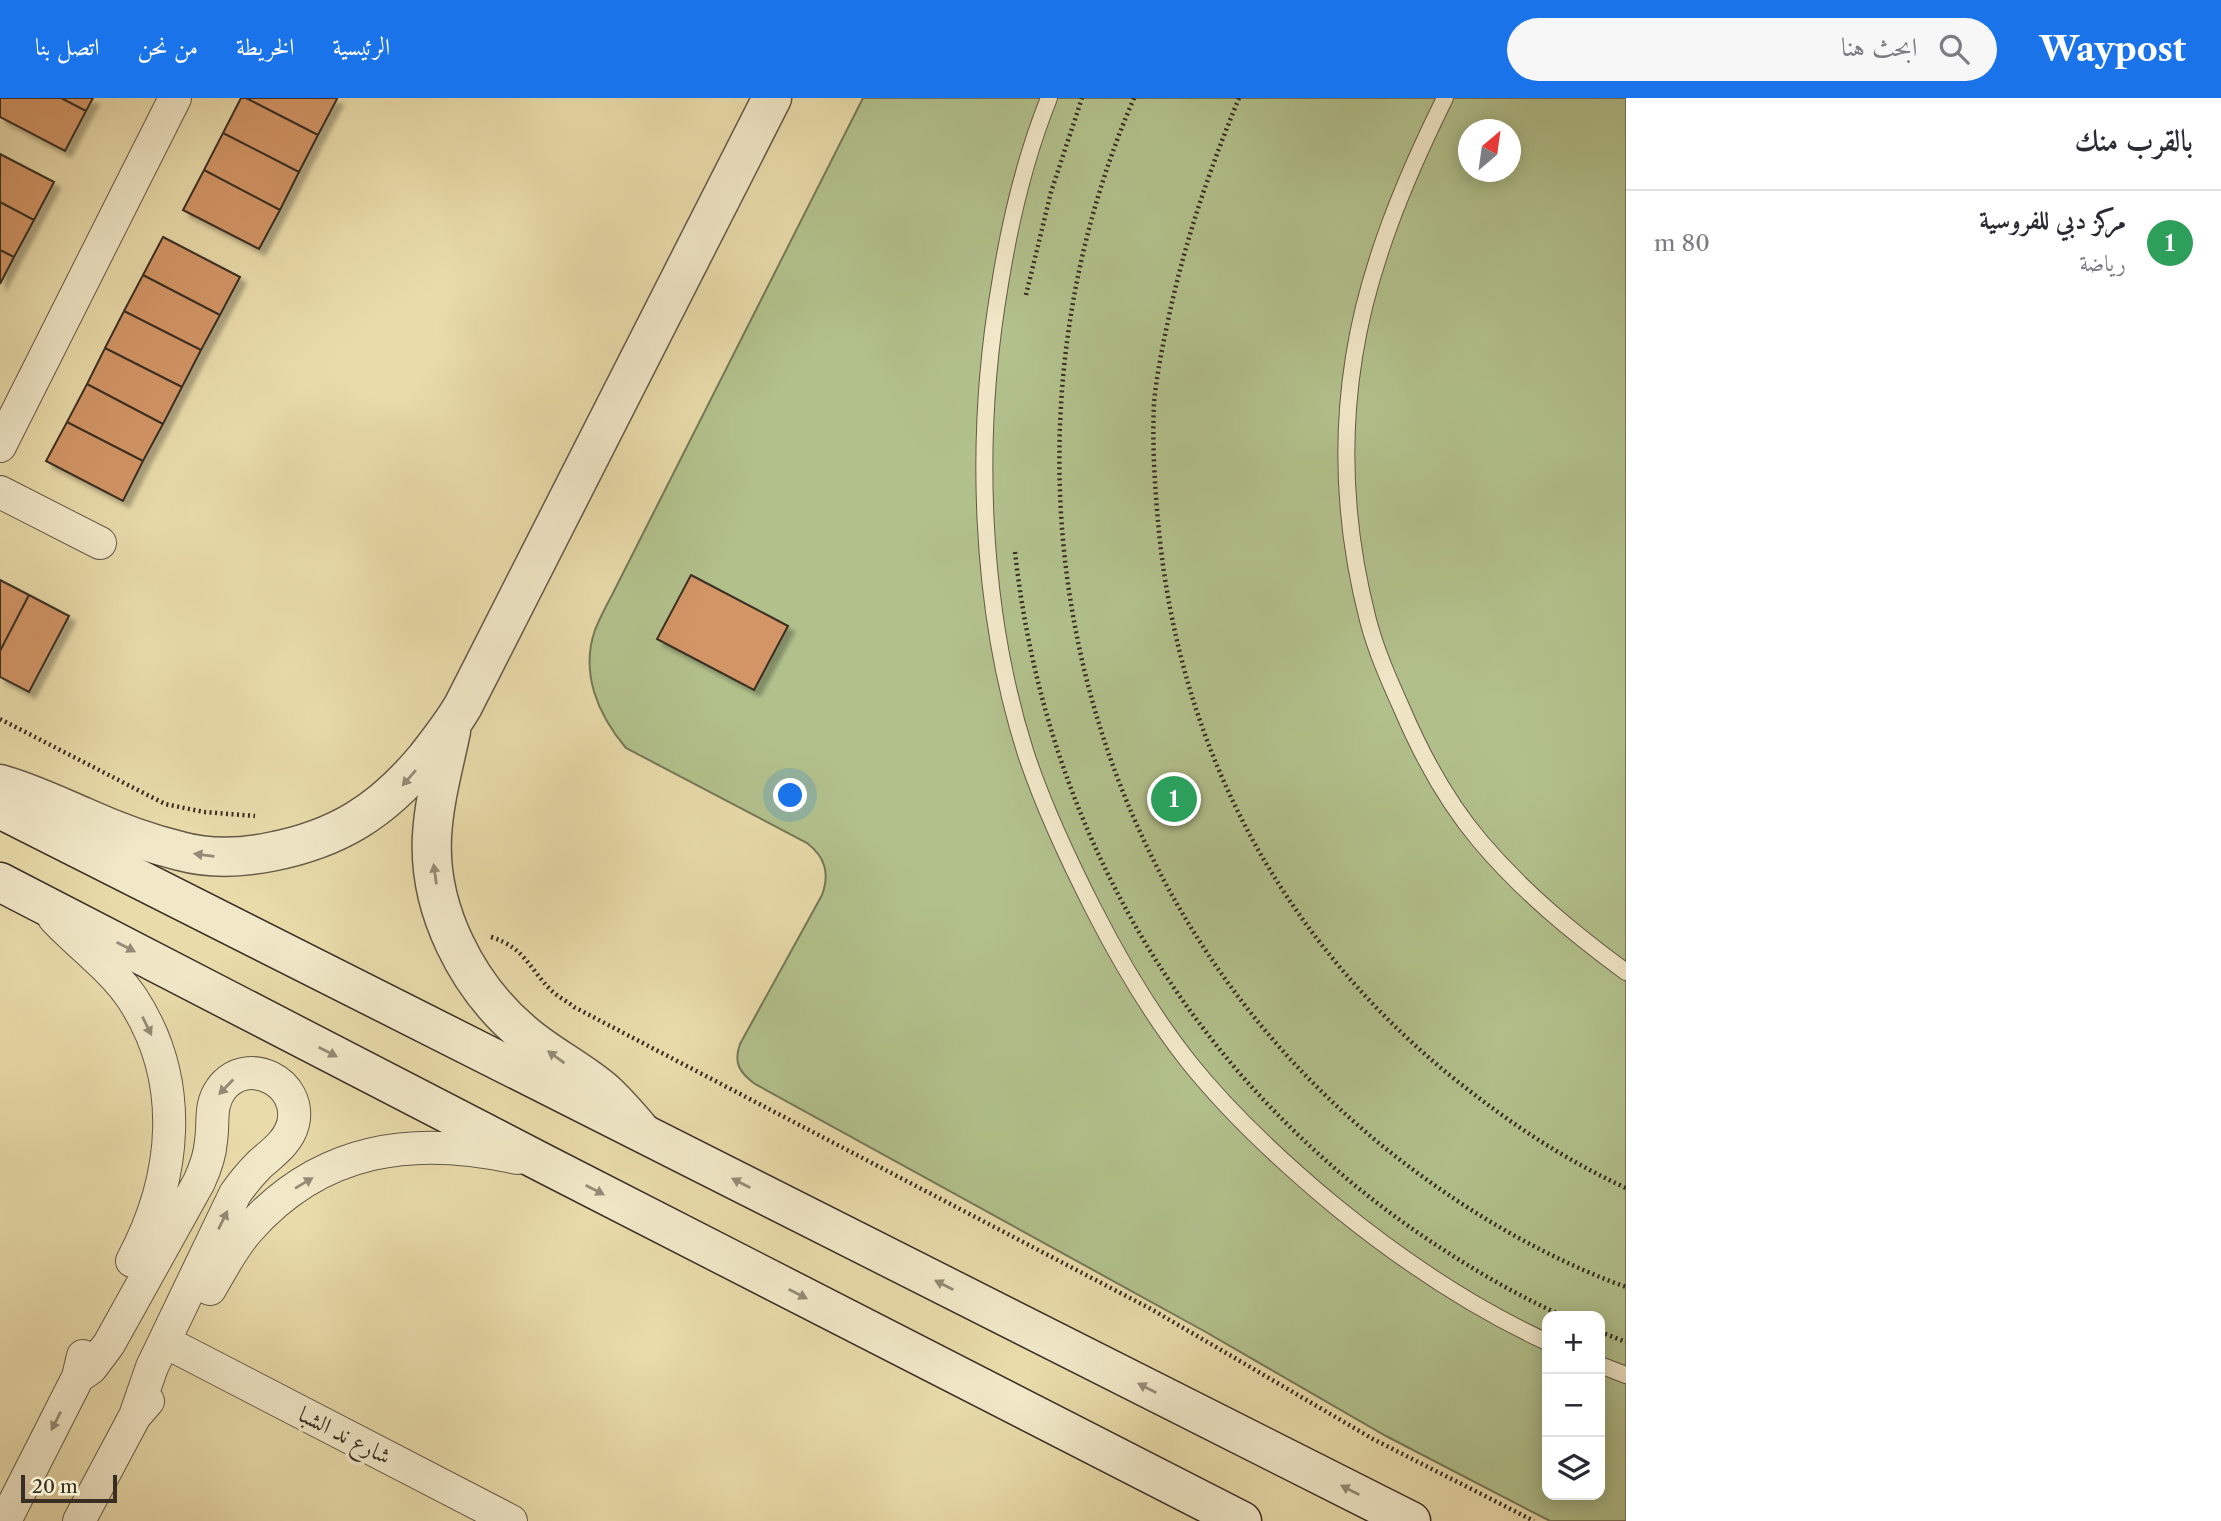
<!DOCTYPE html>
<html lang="ar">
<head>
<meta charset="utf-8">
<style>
  body { margin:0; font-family:"Libre Caslon Text",Amiri,serif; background:#f7f7f7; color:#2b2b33; direction:rtl }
  .controls { position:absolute; right:21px; bottom:21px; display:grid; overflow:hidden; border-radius:14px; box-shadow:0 4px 18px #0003 }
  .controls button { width:63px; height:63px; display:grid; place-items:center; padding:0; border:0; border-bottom:2px solid #e1e1e2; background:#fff; color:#2b2b33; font:35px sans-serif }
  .compass { position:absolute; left:1458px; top:21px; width:63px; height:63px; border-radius:50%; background:#fff; box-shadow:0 4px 18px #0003; rotate:29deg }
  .scale { position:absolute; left:21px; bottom:18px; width:96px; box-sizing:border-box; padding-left:7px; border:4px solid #392e24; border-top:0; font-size:19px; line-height:24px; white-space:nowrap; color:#392e24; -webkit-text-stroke:5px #f1e8c8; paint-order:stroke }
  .you { position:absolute; left:791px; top:698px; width:24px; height:24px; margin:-18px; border:5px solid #fff; border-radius:50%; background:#1a73e8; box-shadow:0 0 0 10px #1a73e833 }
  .badge { display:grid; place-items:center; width:46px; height:46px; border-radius:50%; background:#1a73e8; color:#fff; font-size:23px; font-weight:700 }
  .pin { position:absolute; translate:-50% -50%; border:4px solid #fff; box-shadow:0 2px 7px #0006 }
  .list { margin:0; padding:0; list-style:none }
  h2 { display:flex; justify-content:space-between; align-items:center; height:91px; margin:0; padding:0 28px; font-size:30px }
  h2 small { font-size:23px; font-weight:400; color:#7c7c81 }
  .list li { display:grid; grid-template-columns:46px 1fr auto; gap:21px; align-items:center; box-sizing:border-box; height:105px; padding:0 28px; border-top:2px solid #e1e1e2 }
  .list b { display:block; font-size:26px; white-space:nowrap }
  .list p { margin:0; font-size:23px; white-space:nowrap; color:#7c7c81 }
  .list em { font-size:23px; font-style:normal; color:#7c7c81 }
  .icon { flex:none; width:38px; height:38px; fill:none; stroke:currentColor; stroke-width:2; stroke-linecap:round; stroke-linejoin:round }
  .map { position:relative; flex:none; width:1626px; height:1423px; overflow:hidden; direction:ltr }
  header { display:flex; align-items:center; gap:42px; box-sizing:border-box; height:98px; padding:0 35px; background:#1a73e8; color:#fff }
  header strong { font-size:33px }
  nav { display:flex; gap:38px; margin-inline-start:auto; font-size:24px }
  .search { width:490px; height:63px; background:#f7f7f7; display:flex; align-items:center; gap:18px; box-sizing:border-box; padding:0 24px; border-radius:38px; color:#7c7c81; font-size:26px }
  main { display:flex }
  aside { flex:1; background:#fff }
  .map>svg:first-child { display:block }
  .green { fill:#b2c18c; stroke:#767858; stroke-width:2; fill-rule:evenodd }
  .building { fill:#d39566; stroke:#392e24; stroke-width:2; filter:url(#shadow) }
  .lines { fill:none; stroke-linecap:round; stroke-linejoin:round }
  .service-casing { stroke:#655946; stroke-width:18 }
  .minor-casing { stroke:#655946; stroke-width:34 }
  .tertiary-casing { stroke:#655946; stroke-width:41 }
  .secondary-casing { stroke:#392e24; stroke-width:41 }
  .path { stroke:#392e24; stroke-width:4.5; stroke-dasharray:2 3.5; stroke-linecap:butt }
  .service { stroke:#f1e8c8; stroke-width:16 }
  .minor { stroke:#f1e8c8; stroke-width:32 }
  .tertiary { stroke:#f1e8c8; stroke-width:38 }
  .secondary { stroke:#f1e8c8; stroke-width:38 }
  .oneway { fill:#958b76 }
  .labels { text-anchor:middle; stroke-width:7; stroke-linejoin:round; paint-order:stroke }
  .street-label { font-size:23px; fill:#392e24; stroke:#f1e8c8 }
</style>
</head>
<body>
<header>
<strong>Waypost</strong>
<div class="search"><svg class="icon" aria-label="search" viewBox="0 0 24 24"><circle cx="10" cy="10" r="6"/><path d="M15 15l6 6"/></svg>ابحث هنا</div>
<nav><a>الرئيسية</a><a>الخريطة</a><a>من نحن</a><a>اتصل بنا</a></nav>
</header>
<main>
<aside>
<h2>بالقرب منك<small></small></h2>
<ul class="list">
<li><span class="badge" style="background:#2e9e5b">1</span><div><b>مركز دبي للفروسية</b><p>رياضة</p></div><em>80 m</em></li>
</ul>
</aside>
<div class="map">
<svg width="1626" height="1423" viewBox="0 0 1626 1423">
  <defs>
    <filter id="shadow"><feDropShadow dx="6" dy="6" stdDeviation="2" flood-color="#0004"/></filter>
  </defs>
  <rect width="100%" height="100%" fill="#e9dbaa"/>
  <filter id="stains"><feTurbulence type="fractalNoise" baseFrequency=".00286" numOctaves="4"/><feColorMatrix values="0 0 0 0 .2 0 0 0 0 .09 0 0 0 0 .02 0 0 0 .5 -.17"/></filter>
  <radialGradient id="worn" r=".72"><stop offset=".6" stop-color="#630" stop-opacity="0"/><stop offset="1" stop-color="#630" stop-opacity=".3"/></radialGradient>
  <path class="green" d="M863,0H1626V1423H1550L1386,1338L1204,1233L755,986C740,975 733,965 740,946L822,797C830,775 825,759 807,745L626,650C598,617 580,575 595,532C600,520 606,508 612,497ZM1468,32H1510V74H1468ZM1547,1218H1600V1397H1547Z"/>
  <path class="building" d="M0,0H61L86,13L65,53L0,19Z
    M61,0H93L86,13Z
    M241,0H246L318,37L299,74L223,35Z
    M246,0H335L337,1L318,37Z
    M223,35L299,74L280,112L204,72Z
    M0,56L54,84L34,122L0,104Z
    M204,72L280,112L259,151L183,112Z
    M0,104L34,122L14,159L0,152Z
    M163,139L240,179L220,217L143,177Z
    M0,152L14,159L0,186Z
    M143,177L220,217L201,252L124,213Z
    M124,213L201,252L182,289L105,250Z
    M105,250L182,289L163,326L87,286Z
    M87,286L163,326L143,363L67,324Z
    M67,324L143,363L123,403L46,363Z
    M691,477L788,528L754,592L657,541Z
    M0,482L29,497L0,553Z
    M29,497L69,518L29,594L0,579V553Z"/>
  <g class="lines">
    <g class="service-casing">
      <path id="service" d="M1049,0C1025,60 1010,123 1000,186C974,337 979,509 1026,656C1044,710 1068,761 1094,812C1121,865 1151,916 1188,963C1231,1017 1282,1064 1335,1108C1400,1161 1471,1209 1547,1244
        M1445,0C1405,81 1368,169 1354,259C1340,347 1346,437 1368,522C1376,553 1389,582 1402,611C1422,658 1447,704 1480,743C1523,794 1573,835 1626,874
        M1600,1267L1626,1277"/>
    </g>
    <g class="minor-casing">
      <path id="minor" d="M0,348L175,0
        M0,394L100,445
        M54,820C79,847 111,869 132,900C186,982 177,1079 132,1163
        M210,1191C222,1171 232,1150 248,1132C321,1049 414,1037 517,1060
        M179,1251L511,1423
        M78,1279L91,1270L109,1246L199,1084C205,1071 210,1058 211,1043C214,1024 209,1008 221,991C247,956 303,984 293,1026C288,1045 272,1055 259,1067C250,1076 242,1086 235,1096L152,1269L135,1318
        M5,1423L78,1279L83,1258
        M79,1423L135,1318L148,1303"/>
    </g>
    <g class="tertiary-casing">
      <path id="tertiary" d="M451,633C444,667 434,702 432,738C428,811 467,888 523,935C548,957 580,972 605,994C618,1006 630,1020 641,1033
        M0,686C29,694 56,707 84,719C115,733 147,745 180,753C209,761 240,760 270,754C338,741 382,713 426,660C439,643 452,627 463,608L772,0"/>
    </g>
    <g class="secondary-casing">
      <path id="secondary" d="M0,711L1411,1423
        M0,784L543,1065L1242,1423"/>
    </g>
    <path class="path" d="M1134,0C969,383 1083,834 1423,1079C1485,1124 1554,1163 1626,1189
      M1239,0C1211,68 1187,137 1171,209C1164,241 1157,273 1154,305C1152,348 1155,392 1159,434C1181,651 1279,836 1447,975C1504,1021 1559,1059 1626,1090
      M1026,197L1051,94L1082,0
      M1015,454C1047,744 1201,997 1447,1154C1484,1178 1523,1200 1563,1218
      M0,621L165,706L204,714L255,718
      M491,839C526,850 529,871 552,893C558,899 567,903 574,909L1151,1211L1373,1341L1534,1423
      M1600,1234L1626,1244"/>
    <use href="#service" class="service"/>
    <use href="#minor" class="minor"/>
    <use href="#tertiary" class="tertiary"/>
    <use href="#secondary" class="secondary"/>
  </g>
  <defs><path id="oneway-solid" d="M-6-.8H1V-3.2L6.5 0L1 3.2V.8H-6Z" transform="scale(1.75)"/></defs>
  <g class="oneway">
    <use href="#oneway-solid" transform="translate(409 680) rotate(131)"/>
    <use href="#oneway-solid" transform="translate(204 757) rotate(-173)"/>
    <use href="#oneway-solid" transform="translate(435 776) rotate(-98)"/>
    <use href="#oneway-solid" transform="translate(126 849) rotate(27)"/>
    <use href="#oneway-solid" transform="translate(147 928) rotate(64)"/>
    <use href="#oneway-solid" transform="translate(328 954) rotate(27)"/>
    <use href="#oneway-solid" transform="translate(556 959) rotate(-144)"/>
    <use href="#oneway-solid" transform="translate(226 989) rotate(134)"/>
    <use href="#oneway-solid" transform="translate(304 1085) rotate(-31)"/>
    <use href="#oneway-solid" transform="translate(741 1085) rotate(-153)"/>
    <use href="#oneway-solid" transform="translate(595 1092) rotate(27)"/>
    <use href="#oneway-solid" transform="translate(223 1122) rotate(-64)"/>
    <use href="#oneway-solid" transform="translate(944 1187) rotate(-153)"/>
    <use href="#oneway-solid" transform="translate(798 1196) rotate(27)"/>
    <use href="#oneway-solid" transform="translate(1147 1290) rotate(-153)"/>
    <use href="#oneway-solid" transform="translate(56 1323) rotate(117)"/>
    <use href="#oneway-solid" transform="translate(1350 1392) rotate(-153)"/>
  </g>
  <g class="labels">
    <g class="street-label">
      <text transform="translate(345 1337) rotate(27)" y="8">شارع ند الشبا</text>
    </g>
  </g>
  <rect width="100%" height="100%" filter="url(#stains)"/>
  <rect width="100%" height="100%" fill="url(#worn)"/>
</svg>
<div class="controls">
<button>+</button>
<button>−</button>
<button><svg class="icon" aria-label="layers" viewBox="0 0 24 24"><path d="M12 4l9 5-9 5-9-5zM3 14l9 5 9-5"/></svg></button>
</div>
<svg class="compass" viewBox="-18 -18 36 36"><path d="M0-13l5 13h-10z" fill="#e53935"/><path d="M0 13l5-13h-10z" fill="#7c7c81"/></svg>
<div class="scale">20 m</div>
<div class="you"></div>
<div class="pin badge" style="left:1174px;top:701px;background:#2e9e5b">1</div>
</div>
</main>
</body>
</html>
